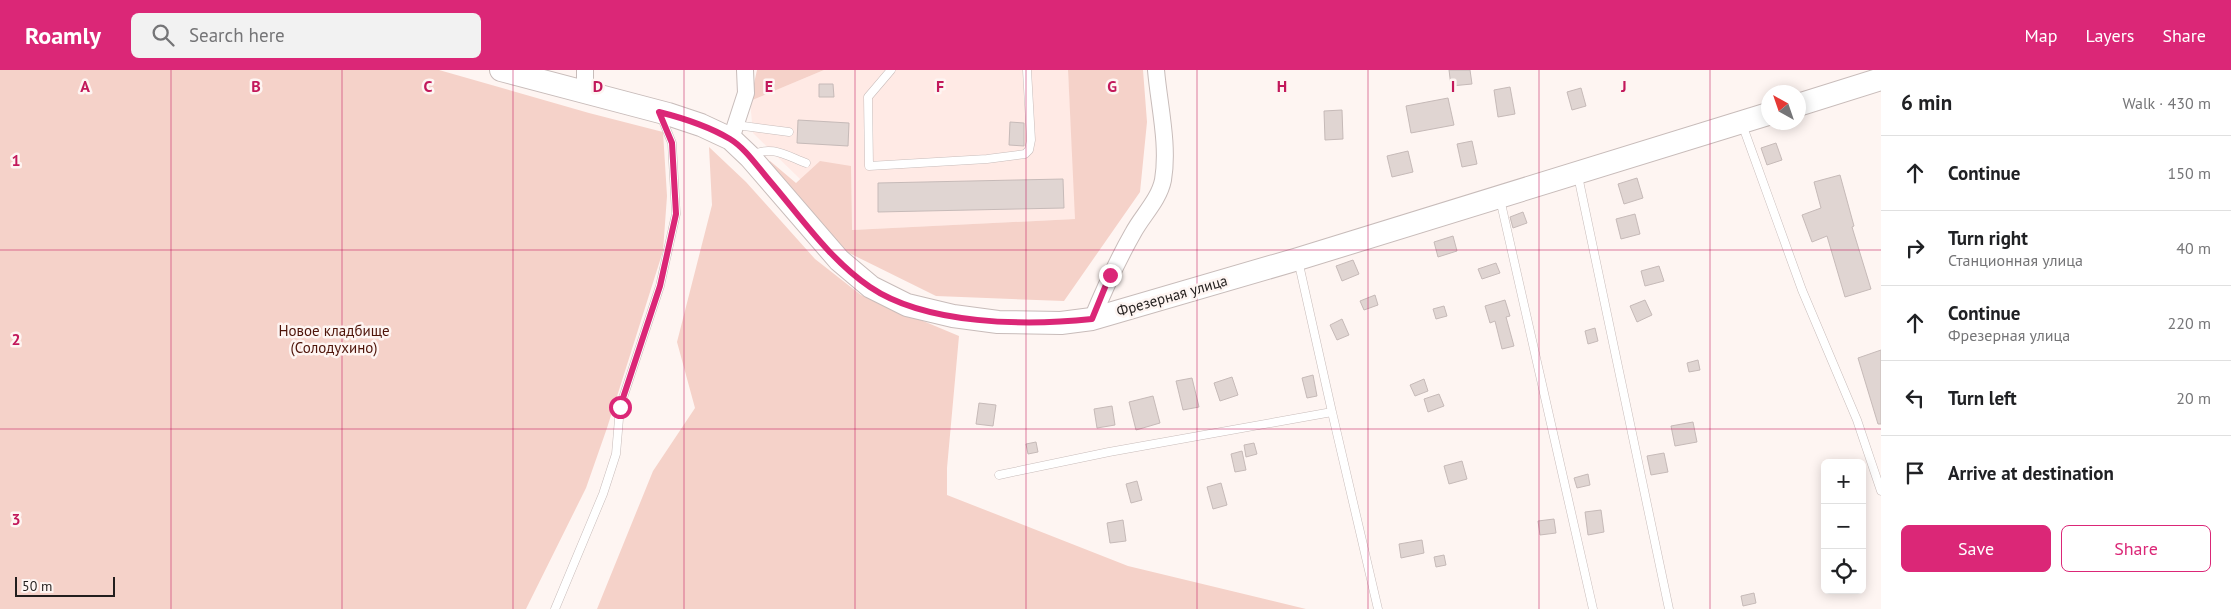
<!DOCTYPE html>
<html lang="en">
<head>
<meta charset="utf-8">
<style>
  body { margin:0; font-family:"PT Sans",sans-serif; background:#f2f2f2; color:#202124 }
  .controls { position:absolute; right:15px; bottom:15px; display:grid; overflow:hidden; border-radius:8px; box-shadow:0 2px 12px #0003 }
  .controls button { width:45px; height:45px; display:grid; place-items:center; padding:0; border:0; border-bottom:1px solid #e0e0e0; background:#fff; color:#202124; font:25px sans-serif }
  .compass { position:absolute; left:1761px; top:15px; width:45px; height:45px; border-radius:50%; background:#fff; box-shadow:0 2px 12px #0003; rotate:320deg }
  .scale { position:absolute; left:15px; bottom:12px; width:100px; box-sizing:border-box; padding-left:5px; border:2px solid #221e1d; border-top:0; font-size:14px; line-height:18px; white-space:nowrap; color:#221e1d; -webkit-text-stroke:4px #fef5f2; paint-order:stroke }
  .stop { position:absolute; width:15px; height:15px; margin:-11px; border:4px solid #db2777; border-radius:50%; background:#fff }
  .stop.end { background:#db2777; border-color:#fff; box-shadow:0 1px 5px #0008 }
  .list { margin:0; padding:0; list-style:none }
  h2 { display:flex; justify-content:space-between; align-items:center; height:65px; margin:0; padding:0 20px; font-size:21px }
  h2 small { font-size:16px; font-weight:400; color:#757577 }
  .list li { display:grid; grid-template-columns:32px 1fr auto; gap:15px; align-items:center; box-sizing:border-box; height:75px; padding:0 20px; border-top:1px solid #e0e0e0 }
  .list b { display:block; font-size:19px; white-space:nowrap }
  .list p { margin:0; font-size:16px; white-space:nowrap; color:#757577 }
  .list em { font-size:16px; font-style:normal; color:#757577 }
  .actions { display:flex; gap:10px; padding:15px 20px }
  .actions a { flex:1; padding:11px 0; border:1px solid #db2777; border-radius:8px; text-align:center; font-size:18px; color:#db2777 }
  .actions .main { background:#db2777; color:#fff }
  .icon { flex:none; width:28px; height:28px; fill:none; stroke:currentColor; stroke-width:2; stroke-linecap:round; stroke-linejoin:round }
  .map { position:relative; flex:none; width:1881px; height:539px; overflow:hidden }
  header { display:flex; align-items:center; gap:30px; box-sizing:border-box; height:70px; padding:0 25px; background:#db2777; color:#fff }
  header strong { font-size:24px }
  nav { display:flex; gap:28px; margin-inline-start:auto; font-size:18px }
  .search { width:350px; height:45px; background:#f2f2f2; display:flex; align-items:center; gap:12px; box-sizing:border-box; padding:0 18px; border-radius:8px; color:#757577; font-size:19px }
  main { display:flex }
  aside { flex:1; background:#fff }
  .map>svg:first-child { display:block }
  .built { fill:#ffeae5 }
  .green { fill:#f5d2c9 }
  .building { fill:#e0d5d2; stroke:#c6bab8 }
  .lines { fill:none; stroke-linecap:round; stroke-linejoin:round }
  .lane-casing { stroke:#c8bcba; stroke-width:9 }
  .street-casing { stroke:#c8bcba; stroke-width:18 }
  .secondary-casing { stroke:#c8bcba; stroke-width:24 }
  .lane { stroke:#fff; stroke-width:8 }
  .street { stroke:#fff; stroke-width:16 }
  .secondary { stroke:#fff; stroke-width:22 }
  .route { stroke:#db2777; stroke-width:6 }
  .grid { fill:none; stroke:#c2185b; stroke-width:1; stroke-opacity:0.55 }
  .labels { text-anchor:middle; stroke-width:5; stroke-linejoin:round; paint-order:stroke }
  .street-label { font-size:15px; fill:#221e1d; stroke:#fef5f2 }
  .park-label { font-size:15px; fill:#4e1409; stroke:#fef5f2 }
  .grid-label { font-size:16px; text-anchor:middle; font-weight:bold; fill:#c2185b; stroke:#fef5f2; stroke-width:5; stroke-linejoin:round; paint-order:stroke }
</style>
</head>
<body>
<header>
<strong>Roamly</strong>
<div class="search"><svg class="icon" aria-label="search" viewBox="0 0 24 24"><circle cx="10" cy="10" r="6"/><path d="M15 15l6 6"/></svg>Search here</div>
<nav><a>Map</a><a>Layers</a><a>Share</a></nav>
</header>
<main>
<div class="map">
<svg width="1881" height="539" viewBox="0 0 1881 539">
  <rect width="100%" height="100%" fill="#fef5f2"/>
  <path class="built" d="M824,0H1068L1076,149L852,160L753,63L750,31Z"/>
  <path class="green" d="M0,0H439L589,43L663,62L667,126L663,181L607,358L586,418L526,539H0Z
    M757,0H824L750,31Z
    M1068,0H1143L1147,52L1140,122L1064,231L936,226L847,182L767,96L770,91L796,113L820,91L851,96L852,160L1075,149Z
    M709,77L746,112L815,189L861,225L959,266L947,398V425L1128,496L1306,539H597L653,401L695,338L677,272L712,135Z"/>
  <path class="building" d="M1449,0H1470L1472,14L1451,16Z
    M819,14H833L834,27H819Z
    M1510,17L1515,44L1498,47L1494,20Z
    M1581,18L1586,36L1572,40L1567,22Z
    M1448,28L1454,55L1411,63L1406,36Z
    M1342,40L1343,69L1325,70L1324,41Z
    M798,50L849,53L848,76L797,73Z
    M1010,52L1024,53V76L1009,75Z
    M1472,71L1477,94L1462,97L1457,74Z
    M1776,73L1782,90L1767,95L1761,78Z
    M1408,81L1413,102L1392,107L1387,86Z
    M1840,105L1854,156L1852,157L1871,219L1845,227L1827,166L1812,172L1802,145L1821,138L1814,112Z
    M1637,108L1643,128L1624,134L1618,114Z
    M1063,109L1064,138L878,142V113Z
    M1523,142L1527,153L1513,158L1510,147Z
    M1635,144L1640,164L1621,169L1616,149Z
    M1453,166L1457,181L1438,187L1434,172Z
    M1353,190L1359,204L1342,211L1336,196Z
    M1496,193L1500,203L1482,209L1478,199Z
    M1659,196L1664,211L1645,216L1641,201Z
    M1375,225L1378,235L1364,240L1360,231Z
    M1505,230L1510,246L1506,247L1514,276L1502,279L1495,251L1490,253L1485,236Z
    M1645,230L1652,245L1637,252L1630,236Z
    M1444,236L1447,246L1436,249L1433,239Z
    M1342,249L1349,265L1337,270L1330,255Z
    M1595,258L1598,271L1588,274L1585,261Z
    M1881,280V354H1878L1858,288Z
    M1698,290L1700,300L1689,302L1687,293Z
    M1313,305L1317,326L1307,328L1302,308Z
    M1232,307L1238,325L1220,331L1214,313Z
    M1192,308L1199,337L1183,340L1176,311Z
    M1424,309L1428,321L1415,326L1410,315Z
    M1439,324L1444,336L1428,342L1424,329Z
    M1153,326L1160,353L1136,360L1129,332Z
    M979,333L996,335L993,356L976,354Z
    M1112,336L1115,355L1097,358L1094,339Z
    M1693,352L1697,372L1675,376L1671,356Z
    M1036,372L1038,382L1028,384L1026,374Z
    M1254,373L1257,384L1246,387L1244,375Z
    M1242,381L1246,400L1235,402L1231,384Z
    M1664,383L1668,402L1651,405L1647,386Z
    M1462,391L1467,409L1449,414L1444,396Z
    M1588,404L1590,415L1577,418L1574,408Z
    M1137,411L1142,430L1131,433L1126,414Z
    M1221,413L1227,435L1213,439L1207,417Z
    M1601,440L1604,462L1588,465L1585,442Z
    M1554,449L1556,463L1540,465L1538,451Z
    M1123,450L1126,471L1110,473L1107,453Z
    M1422,470L1424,483L1401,488L1399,474Z
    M1444,485L1446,495L1436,497L1434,487Z
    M1754,523L1756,533L1743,536L1741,526Z"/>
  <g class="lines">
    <g class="lane-casing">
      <path id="lane" d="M891,0L868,27L869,96L987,89L1025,84L1029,80L1031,70L1027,0
        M1742,54L1802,220L1857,350L1881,421
        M736,55L789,62
        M751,86C770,74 787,86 806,93
        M1578,106L1669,539
        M1500,129L1593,539
        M1298,190L1332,342
        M999,405L1109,382L1332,342L1378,539
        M555,539L603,424L616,384L620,337L660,216L676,144L672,73L661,46"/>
    </g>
    <g class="street-casing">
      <path id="street" d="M585,22V0
        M731,69L746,23L745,0
        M1092,249C1104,220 1117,191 1133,163C1142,146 1159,130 1163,110C1169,75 1159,35 1156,0"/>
    </g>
    <g class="secondary-casing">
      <path id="secondary" d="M501,0L668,44L701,55L731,69L750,87L839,190L871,217L907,235L953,246L998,252L1061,253L1092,249L1298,189L1768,44
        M1798,35L1881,9"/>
    </g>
    <use href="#lane" class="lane"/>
    <use href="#street" class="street"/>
    <use href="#secondary" class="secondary"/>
  </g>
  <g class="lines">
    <path class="route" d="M620,337L660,216L676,144L672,73L659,42C683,48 708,56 730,69C745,78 757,96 769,110C800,146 830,190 870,217C926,255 1026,256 1092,249L1110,205"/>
  </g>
  <path class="grid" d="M171,0V539M342,0V539M513,0V539M684,0V539M855,0V539M1026,0V539M1197,0V539M1368,0V539M1539,0V539M1710,0V539M0,180H1881M0,359H1881"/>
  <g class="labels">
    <g class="street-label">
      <text transform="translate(1172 226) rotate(-16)" y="5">Фрезерная улица</text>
    </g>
    <g class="park-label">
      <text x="334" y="266">Новое кладбище<tspan x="334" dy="17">(Солодухино)</tspan></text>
    </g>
  </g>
  <g class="grid-label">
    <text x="85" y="22">A</text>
    <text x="256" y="22">B</text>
    <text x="428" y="22">C</text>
    <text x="598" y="22">D</text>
    <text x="769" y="22">E</text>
    <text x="940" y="22">F</text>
    <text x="1112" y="22">G</text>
    <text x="1282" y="22">H</text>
    <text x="1453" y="22">I</text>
    <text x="1624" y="22">J</text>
    <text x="16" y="96">1</text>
    <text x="16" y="275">2</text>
    <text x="16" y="455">3</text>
  </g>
</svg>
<div class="controls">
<button>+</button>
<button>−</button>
<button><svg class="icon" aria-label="locate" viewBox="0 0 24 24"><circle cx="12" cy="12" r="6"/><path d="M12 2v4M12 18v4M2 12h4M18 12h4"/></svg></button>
</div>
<svg class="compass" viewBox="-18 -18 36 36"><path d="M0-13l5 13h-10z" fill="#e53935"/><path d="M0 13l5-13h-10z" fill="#757577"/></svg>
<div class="scale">50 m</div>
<div class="stop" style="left:620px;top:337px"></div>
<div class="stop end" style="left:1110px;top:205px"></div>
</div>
<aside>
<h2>6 min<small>Walk · 430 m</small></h2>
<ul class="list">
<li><svg class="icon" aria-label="ahead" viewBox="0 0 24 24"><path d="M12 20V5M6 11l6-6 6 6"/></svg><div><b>Continue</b></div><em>150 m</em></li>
<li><svg class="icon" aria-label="right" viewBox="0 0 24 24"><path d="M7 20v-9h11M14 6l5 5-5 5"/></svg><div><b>Turn right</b><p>Станционная улица</p></div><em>40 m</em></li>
<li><svg class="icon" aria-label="ahead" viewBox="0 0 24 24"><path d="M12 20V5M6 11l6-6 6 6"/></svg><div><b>Continue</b><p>Фрезерная улица</p></div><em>220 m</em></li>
<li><svg class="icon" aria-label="left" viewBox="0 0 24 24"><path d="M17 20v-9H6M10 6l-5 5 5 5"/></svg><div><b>Turn left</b></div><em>20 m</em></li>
<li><svg class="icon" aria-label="arrive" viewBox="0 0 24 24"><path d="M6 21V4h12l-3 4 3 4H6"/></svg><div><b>Arrive at destination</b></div></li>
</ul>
<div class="actions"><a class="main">Save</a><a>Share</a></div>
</aside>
</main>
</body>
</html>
